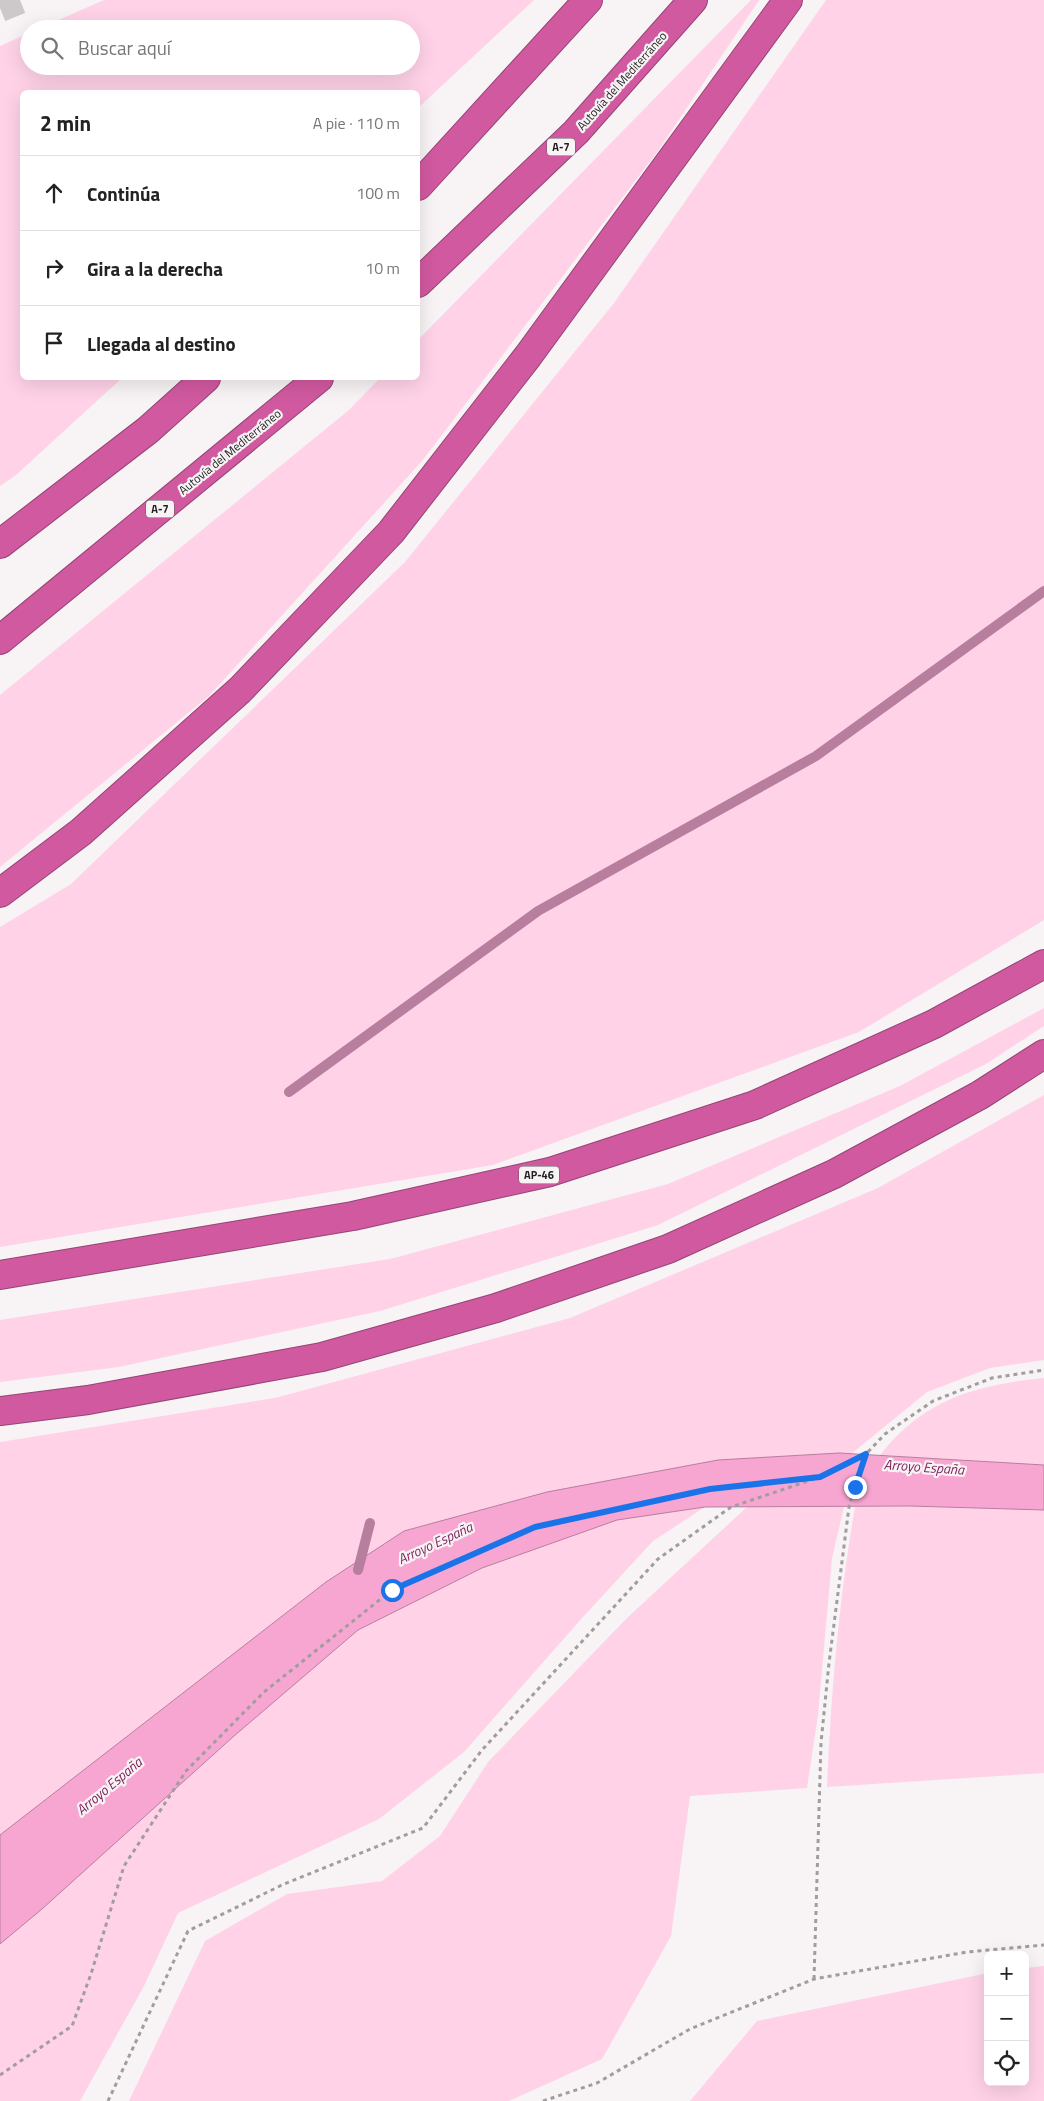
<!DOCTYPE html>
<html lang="es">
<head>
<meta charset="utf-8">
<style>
  body { margin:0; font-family:"Titillium Web",sans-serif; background:#f6f6f6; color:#222 }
  .controls { position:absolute; right:15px; bottom:15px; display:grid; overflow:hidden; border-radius:8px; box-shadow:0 5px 20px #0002 }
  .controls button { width:45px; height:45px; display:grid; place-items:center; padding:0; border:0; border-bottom:1px solid #e0e0e0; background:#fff; color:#222; font:25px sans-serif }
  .stop { position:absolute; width:15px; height:15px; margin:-11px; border:4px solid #1a73e8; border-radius:50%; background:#fff }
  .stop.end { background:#1a73e8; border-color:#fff; box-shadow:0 1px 5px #0008 }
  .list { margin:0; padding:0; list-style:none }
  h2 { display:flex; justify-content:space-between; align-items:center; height:65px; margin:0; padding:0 20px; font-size:21px }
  h2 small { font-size:16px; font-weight:400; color:#767676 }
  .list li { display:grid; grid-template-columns:32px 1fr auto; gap:15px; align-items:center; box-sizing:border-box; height:75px; padding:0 20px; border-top:1px solid #e0e0e0 }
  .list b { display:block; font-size:19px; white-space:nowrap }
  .list em { font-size:16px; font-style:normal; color:#767676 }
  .icon { flex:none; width:28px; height:28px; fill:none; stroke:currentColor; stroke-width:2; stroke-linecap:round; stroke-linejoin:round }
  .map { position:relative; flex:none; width:1044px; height:2101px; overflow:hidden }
  .search { position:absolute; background:#fff; box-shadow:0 5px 20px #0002; left:20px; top:20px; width:400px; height:55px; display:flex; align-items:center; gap:12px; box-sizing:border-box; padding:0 18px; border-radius:28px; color:#767676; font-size:19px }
  .panel { position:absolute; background:#fff; box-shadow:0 5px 20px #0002; left:20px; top:90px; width:400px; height:290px; border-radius:8px }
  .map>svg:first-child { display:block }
  .green { fill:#ffd2e8 }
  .water { fill:#f7a6d2; stroke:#b77e9d }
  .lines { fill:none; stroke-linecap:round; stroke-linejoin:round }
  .stream { stroke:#b77e9d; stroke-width:10 }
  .highway-tunnel { stroke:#cdc9cb; stroke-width:28; stroke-dasharray:28 14; stroke-linecap:butt }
  .highway-casing { stroke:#944574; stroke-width:30 }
  .path { stroke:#a09d9e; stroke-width:3; stroke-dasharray:4 4; stroke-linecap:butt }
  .highway { stroke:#d159a0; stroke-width:28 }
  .route { stroke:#1a73e8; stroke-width:6 }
  .labels { text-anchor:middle; stroke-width:4.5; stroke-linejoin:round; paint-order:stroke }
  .shield { fill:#f8f3f5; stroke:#626061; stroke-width:1 }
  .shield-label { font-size:11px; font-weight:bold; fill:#222122 }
  .street-label { font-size:12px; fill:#222122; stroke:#f8f3f5 }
  .water-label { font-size:14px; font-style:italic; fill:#7b1f59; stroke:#f8f3f5 }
</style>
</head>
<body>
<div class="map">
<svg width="1044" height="2101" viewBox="0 0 1044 2101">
  <rect width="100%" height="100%" fill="#f8f3f5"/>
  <path class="green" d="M104,0H534L418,108V92H22V378H122L16,475L0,486V46L29,33V66H411V29H38Z
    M751,0H759L658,151L422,461L209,696L0,867V695L349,410L380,378H418V340Z
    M826,0H1044V920L859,1032L493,1165L0,1247V927L71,884L405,562L614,303Z
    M1044,1008V1026L986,1064L658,1225L380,1311L119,1367L0,1382V1320L390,1259L668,1184L900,1086Z
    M1044,1095V1360L990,1368L927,1392L851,1454L839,1453L326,1582L0,1835V1442L275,1398L570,1318L878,1188Z
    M1044,1378V1465L880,1455C924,1399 975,1385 1044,1378Z
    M910,1506L1044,1510V1773L827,1787C831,1693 839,1599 855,1507Z
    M705,1507L653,1541L583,1617L464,1752L379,1819L178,1913L144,1986L80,2101H0V1944L42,1909L234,1736L358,1630L482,1568L617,1520Z
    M747,1507H844L832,1558L818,1715L807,1788L690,1796L671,1936L602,2059L509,2101H129L205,1941L287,1894L382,1881L440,1836L488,1762L627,1618Z
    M1044,1966V2101H690L757,2021L988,1973V2082H1025V1968Z"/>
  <path class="water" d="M839,1453L1044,1465V1510L910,1506L705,1507L617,1520L482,1568L358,1630L234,1736L42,1909L0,1944V1835L326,1582L404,1531L547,1492L718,1460Z"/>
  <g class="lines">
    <path class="stream" d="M289,1092L538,911L816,756L1044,591
      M358,1570L370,1523"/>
    <path class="highway-tunnel" d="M0,8L20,0"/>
    <g class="highway-casing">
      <path id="highway" d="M418,186L588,0
        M418,283L576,132L693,0
        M0,544L148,430L206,378
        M0,640L319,378
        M0,893L81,832L240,690L391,532L528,356L788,0
        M0,1275L353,1216L550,1172L755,1105L934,1024L1044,964
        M0,1411L88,1400L322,1357L496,1308L668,1249L834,1174L980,1095L1044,1054"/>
    </g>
    <path class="path" d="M814,1979L821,1743L829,1663L849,1507L857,1477L866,1454
      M0,2075L72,2026L91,1974L124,1866L186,1771L264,1692L392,1590L535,1527L710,1489L813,1477
      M108,2101L188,1931L284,1884L423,1828L482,1750L658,1559L731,1507L820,1477L866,1454L885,1434L933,1401L992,1378L1044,1370
      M543,2101L597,2083L690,2029L814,1979L967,1952L1044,1945"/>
    <use href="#highway" class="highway"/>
  </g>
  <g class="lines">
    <path class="route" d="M392,1590L535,1527L710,1489L820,1477L866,1454L855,1487"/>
  </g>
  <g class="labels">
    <g class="shield">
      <rect x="547" y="138.5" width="28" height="17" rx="4"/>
      <rect x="146" y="500.5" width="28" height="17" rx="4"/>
      <rect x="519" y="1166.5" width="40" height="17" rx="4"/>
    </g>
    <g class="shield-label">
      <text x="561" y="151">A-7</text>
      <text x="160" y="513">A-7</text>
      <text x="539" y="1179">AP-46</text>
    </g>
    <g class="street-label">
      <text transform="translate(622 81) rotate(-48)" y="4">Autovía del Mediterráneo</text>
      <text transform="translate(230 452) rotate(-39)" y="4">Autovía del Mediterráneo</text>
    </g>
    <g class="water-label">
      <text transform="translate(924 1467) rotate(4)" y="5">Arroyo España</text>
      <text transform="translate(435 1543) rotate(-25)" y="5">Arroyo España</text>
      <text transform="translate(109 1786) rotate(-40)" y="5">Arroyo España</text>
    </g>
  </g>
</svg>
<div class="controls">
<button>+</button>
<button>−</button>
<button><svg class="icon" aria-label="locate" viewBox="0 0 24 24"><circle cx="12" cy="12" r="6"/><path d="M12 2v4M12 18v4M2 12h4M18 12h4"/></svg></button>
</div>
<div class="stop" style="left:392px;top:1590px"></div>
<div class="stop end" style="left:855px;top:1487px"></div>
<div class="search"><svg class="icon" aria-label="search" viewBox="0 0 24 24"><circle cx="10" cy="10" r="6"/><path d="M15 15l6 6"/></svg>Buscar aquí</div>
<section class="panel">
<h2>2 min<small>A pie · 110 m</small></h2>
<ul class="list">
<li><svg class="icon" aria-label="ahead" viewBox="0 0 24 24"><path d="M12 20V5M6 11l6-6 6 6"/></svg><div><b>Continúa</b></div><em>100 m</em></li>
<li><svg class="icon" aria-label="right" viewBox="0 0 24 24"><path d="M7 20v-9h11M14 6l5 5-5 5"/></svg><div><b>Gira a la derecha</b></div><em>10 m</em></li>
<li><svg class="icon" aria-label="arrive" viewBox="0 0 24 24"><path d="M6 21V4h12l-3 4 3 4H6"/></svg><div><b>Llegada al destino</b></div></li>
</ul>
</section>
</div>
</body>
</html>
